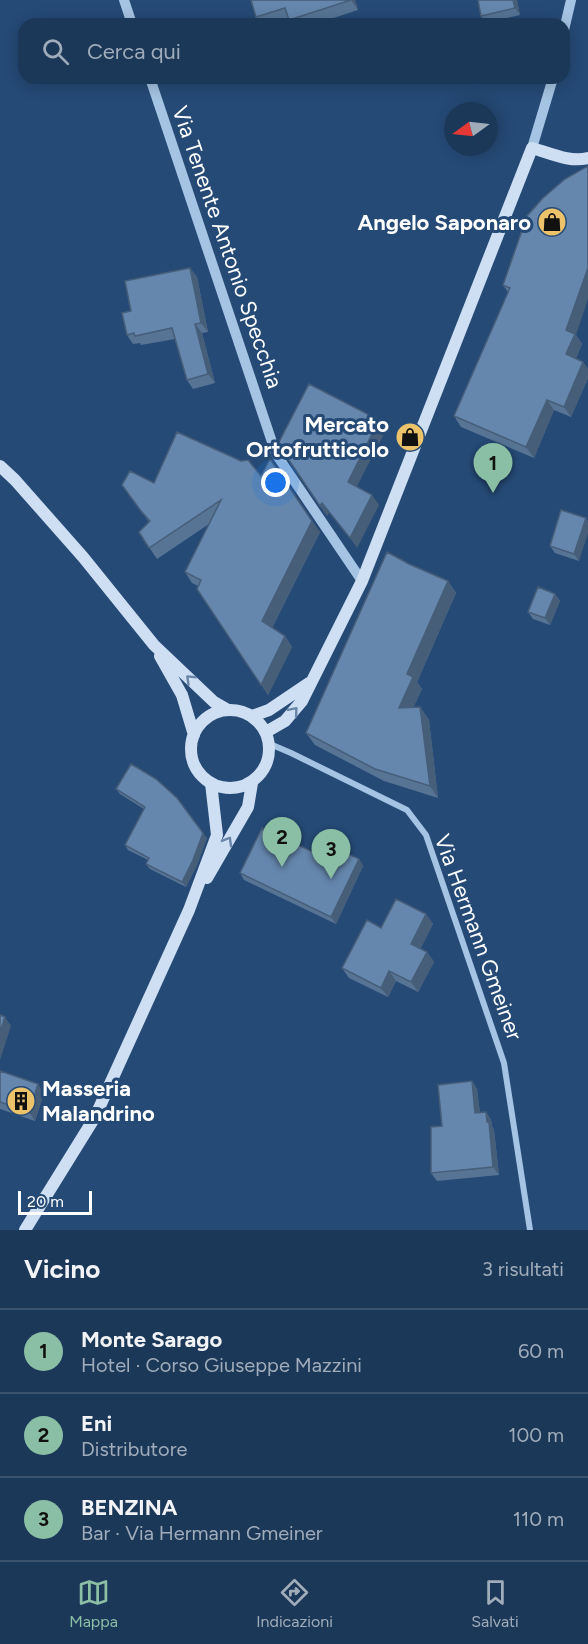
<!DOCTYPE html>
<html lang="it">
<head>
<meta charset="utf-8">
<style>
  body { margin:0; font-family:Figtree,sans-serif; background:#253f5e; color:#f1f3f6 }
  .compass { position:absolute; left:444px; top:102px; width:54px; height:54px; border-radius:50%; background:#1c3858; box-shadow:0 3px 15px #0003; rotate:255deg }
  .scale { position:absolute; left:18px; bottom:15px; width:74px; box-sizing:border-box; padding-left:6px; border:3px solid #fff; border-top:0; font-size:16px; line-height:21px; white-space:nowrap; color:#fff; -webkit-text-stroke:4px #254a76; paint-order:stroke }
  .you { position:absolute; left:276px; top:483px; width:21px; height:21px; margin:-15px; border:4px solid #fff; border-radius:50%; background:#1a73e8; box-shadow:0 0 0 9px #1a73e833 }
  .badge { display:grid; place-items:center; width:39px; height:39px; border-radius:50%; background:#8abfa5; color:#111; font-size:20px; font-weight:700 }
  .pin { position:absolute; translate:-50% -50px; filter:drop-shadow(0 2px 3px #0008) }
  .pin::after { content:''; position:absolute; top:32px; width:21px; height:18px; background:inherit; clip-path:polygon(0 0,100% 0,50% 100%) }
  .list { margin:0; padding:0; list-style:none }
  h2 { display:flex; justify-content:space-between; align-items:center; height:78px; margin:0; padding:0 24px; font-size:26px }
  h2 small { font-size:20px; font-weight:400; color:#a0acba }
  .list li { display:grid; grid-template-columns:39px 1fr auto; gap:18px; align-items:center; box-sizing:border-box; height:84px; padding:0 24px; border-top:2px solid #3a526e }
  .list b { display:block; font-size:22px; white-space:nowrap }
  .list p { margin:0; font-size:20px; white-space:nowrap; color:#a0acba }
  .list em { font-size:20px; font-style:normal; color:#a0acba }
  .icon { flex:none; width:33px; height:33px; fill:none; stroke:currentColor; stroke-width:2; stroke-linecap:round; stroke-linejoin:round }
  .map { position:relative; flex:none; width:588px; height:1230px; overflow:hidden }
  .search { position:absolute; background:#1c3858; box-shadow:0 3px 15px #0003; left:18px; right:18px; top:18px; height:66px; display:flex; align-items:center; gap:15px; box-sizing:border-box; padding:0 21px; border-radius:18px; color:#a0acba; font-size:22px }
  .sheet { height:330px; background:#1c3858 }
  nav { display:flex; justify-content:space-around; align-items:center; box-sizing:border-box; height:84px; border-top:2px solid #3a526e; background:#1c3858; font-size:16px; color:#a0acba }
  nav a { display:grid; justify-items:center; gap:3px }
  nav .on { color:#8abfa5 }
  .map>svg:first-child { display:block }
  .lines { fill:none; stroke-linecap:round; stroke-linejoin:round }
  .minor { stroke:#a5c3e2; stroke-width:6 }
  .tertiary { stroke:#a5c3e2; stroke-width:10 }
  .secondary { stroke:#cedff3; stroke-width:12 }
  .wall { fill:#577495 }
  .shaded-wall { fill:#475e79 }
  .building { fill:#6587ad; stroke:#475e79; stroke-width:1.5 }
  .oneway { stroke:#6986a8 }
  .labels { text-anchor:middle; stroke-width:6; stroke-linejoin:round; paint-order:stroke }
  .poi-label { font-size:22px; font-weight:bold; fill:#fff; stroke:#254a76; text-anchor:end }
  .street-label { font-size:22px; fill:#fff; stroke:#254a76 }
</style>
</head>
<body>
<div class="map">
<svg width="588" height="1230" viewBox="0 0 588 1230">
  <rect width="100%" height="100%" fill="#254a76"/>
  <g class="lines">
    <path class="minor" d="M270,744L291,753L407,810L426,835L504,1063L530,1230"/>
    <path class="tertiary" d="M124,0L132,24
      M564,30L571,0
      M150,78L276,454L362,581
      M532,148L553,78"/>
    <path class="secondary" d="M0,466L15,480L83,557L154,645L214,702L228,710
      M160,656L182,695L194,735
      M191 749a39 39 0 1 1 78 0a39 39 0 1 1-78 0Z
      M252,716L269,710L309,683
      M266,732L285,721L302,701L362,581L532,148C550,153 570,163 588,158
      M207,878L248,807L252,783
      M25,1230L95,1117L189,910L217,835L211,783"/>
  </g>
  <path class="wall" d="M251,0H355L358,10L315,24H291L288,19L273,24H261L256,17Z
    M478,0H517L520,15L486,23L481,16Z
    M527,216L576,335L582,344L576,358L583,362L588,369V378L571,417L554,410L534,458L461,427L454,416L508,292L503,285Z
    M190,268L197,277L208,332L202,333L215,383L193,389L187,380L175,339L141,345L140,343L133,344L127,335L131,311Z
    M261,476L320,532L272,628L285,636L292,647L268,695L198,586L192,583L185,572L209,524L157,559L139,532L149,522L122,485Z
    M561,510L579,561L555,553L550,546Z
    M448,581L456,593L417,682L422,689L413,708L420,707L429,720L438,798L384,781L315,745L306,733Z
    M555,594L560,601L550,625L533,619L528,612Z
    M116,789L207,838L197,865L186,887L150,869L146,864L148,860L128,850L125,845L144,809L120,794Z
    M313,852L359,859L363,866L336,924L244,880L240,873Z
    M426,914L433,924L420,949L427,952L434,962L418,992L396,981L388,997L349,978L342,968L381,928Z
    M0,1071L44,1093L35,1121L0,1109Z
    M472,1081L477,1089L480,1113L486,1112L491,1120L492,1126L494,1130L499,1175L437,1181L431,1173L442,1126Z"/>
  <path class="shaded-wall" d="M351,0H355L358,10Z
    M513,0H517L520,15L515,8Z
    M190,268L197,277L208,332L201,323Z
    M588,268V299L576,335L582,344L574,364L566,354V330Z
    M195,324L202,333L215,383L208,374Z
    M583,362L588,369V378L571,417L564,407Z
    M547,400L554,410L534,458L526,447Z
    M379,420L386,430L354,492L348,482Z
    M270,459L320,532L270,632L262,621Z
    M372,495L379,505L357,548L350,538Z
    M322,503L329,513L327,516L320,506Z
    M586,518L588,521V533L579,561L574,554Z
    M448,581L456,593L417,682L422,689L407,720L399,708L407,674Z
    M555,594L560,601L550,625L545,618Z
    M285,636L292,647L268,695L261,685Z
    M420,707L429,720L438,798L430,786Z
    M203,833L207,838L197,865L186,887L182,882Z
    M359,859L363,866L336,924L331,917Z
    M426,914L433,924L418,954L411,944Z
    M427,952L434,962L418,992L411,982Z
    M389,971L396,981L388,997L381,988Z
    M5,1017L11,1026L0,1060V1032Z
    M472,1081L477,1089L481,1121L475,1113Z
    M38,1084L44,1093L35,1121L29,1112Z
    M486,1112L491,1120L492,1126L494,1130L499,1175L493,1167Z"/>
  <path class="building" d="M251,0H351L289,20L285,8L256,17Z
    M478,0H513L515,8L481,16Z
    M588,166V268L566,330L575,334L566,354L583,362L564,407L547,400L526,447L454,416L510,288L503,285L527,216L543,198L565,179Z
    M190,268L201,323L195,324L208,374L187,380L172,328L135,336L134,333L127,335L122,313L131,311L125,281Z
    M309,384L379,420L348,482L372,495L350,538L322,503L320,506L278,444Z
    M177,432L241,461L248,460L261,476L270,459L312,521L262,621L285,636L261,685L197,589L201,580L185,572L221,500L149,548L139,532L150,521L141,511L122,485L130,471L154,483Z
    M561,510L586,518L574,554L550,546Z
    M387,552L409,564L448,581L407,674L413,677L399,708L420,707L430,786L375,769L306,733Z
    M538,587L555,594L545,618L528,612Z
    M131,764L156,779L177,798L203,833L193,860L182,882L146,864L149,858L125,845L145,807L116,789Z
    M262,828L313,852L319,840L359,859L331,917L240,873Z
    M396,899L426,914L411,944L427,952L411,982L389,971L381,988L342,968L367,920L381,928Z
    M0,1015L5,1017L0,1032Z
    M0,1071L38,1084L29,1112L0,1102Z
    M472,1081L475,1113L486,1112L487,1122H489L493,1167L431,1173V1127L442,1126L438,1085Z"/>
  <defs><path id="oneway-chevron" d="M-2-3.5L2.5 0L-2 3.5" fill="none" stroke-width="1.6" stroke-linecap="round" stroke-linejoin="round" transform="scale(1.5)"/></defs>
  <g class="oneway">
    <use href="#oneway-chevron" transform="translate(190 679) rotate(-136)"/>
    <use href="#oneway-chevron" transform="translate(294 711) rotate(-50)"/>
    <use href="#oneway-chevron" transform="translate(228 841) rotate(-60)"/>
  </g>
  <defs>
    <g id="shop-disc" transform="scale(1.5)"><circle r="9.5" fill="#ecc36a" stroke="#254a76"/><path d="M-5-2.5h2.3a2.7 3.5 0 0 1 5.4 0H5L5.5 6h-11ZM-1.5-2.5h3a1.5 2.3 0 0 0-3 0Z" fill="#111"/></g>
    <g id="building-disc" transform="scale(1.5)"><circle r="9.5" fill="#ecc36a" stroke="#254a76"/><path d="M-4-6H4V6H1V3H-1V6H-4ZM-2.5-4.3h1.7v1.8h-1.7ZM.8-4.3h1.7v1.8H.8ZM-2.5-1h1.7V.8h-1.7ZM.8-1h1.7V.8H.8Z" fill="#111"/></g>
  </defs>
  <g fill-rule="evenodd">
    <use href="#shop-disc" x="552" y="222"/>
    <use href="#shop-disc" x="410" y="437"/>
    <use href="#building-disc" x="21" y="1101"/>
  </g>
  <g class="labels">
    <g class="poi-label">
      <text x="531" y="230">Angelo Saponaro</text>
      <text x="389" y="432">Mercato<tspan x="389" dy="25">Ortofrutticolo</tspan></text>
      <text x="42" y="1096" text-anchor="start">Masseria<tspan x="42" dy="25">Malandrino</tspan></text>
    </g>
    <g class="street-label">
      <text transform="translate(228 247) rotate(71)" y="8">Via Tenente Antonio Specchia</text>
      <text transform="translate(479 937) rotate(70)" y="8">Via Hermann Gmeiner</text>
    </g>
  </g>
</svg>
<svg class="compass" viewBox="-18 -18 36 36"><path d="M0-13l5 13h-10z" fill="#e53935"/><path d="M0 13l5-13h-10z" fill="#a0acba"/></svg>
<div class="scale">20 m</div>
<div class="you"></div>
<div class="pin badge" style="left:493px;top:493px">1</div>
<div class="pin badge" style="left:282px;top:867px">2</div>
<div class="pin badge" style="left:331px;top:879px">3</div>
<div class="search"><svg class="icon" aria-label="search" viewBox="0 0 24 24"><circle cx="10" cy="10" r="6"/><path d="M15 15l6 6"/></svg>Cerca qui</div>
</div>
<section class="sheet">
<h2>Vicino<small>3 risultati</small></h2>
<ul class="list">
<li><span class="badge">1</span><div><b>Monte Sarago</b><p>Hotel · Corso Giuseppe Mazzini</p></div><em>60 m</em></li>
<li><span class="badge">2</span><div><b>Eni</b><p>Distributore</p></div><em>100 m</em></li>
<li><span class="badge">3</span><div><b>BENZINA</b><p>Bar · Via Hermann Gmeiner</p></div><em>110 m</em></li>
</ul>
</section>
<nav>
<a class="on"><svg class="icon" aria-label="map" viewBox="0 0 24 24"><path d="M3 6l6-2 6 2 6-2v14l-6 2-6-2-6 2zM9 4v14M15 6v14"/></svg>Mappa</a>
<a><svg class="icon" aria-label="directions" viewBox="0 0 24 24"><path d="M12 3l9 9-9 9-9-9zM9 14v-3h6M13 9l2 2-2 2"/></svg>Indicazioni</a>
<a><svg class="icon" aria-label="saved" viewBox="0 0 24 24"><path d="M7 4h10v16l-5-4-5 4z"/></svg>Salvati</a>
</nav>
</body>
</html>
